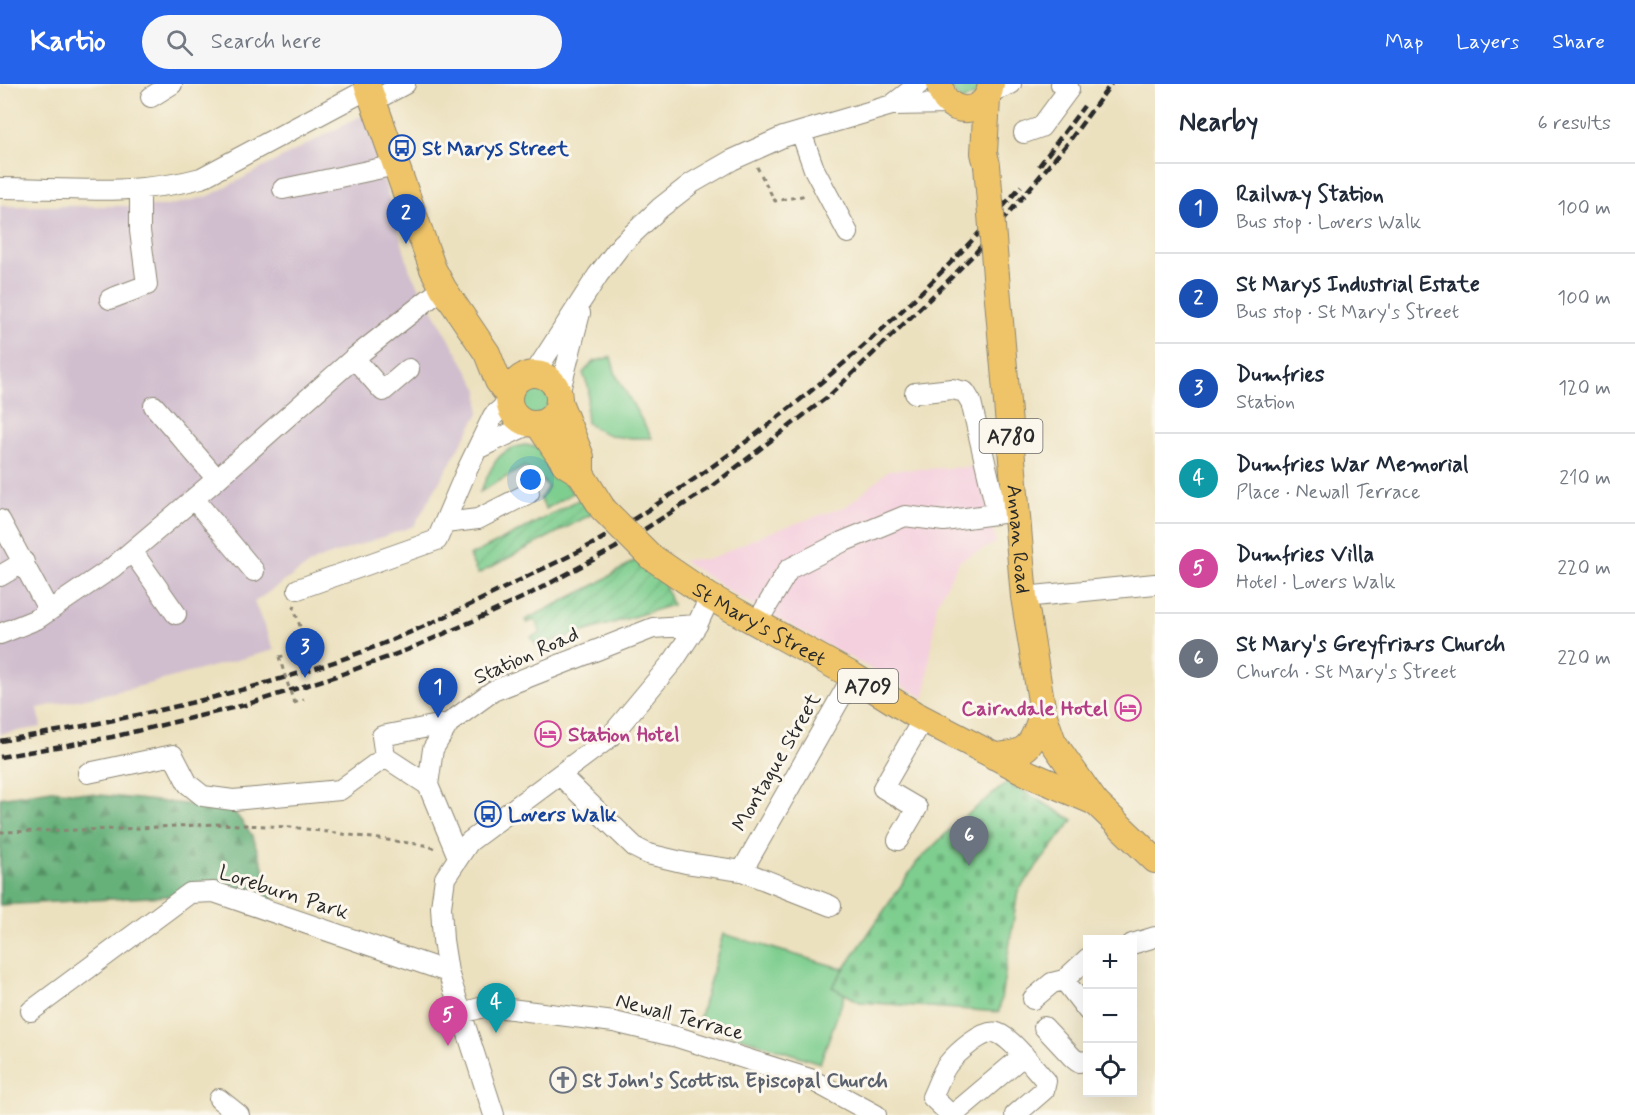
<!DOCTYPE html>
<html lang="en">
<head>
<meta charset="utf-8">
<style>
  body { margin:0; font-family:Mynerve,sans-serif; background:#f6f6f7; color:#1f2937 }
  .controls { position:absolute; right:18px; bottom:18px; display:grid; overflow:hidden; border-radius:0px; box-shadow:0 6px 24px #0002 }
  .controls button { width:54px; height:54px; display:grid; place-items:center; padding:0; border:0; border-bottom:2px solid #e0e1e3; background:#fff; color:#1f2937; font:30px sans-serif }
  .you { position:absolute; left:531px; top:396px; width:21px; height:21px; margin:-15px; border:4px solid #fff; border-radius:50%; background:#1a73e8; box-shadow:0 0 0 9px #1a73e833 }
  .badge { display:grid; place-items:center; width:39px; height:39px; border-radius:50%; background:#2563eb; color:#fff; font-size:20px; font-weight:700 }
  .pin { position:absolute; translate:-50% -50px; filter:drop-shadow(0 2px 3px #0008) }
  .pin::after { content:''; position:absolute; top:32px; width:21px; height:18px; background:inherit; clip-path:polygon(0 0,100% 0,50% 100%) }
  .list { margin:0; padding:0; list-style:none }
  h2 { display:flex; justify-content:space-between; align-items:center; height:78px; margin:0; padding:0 24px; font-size:26px }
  h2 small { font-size:20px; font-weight:400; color:#747a83 }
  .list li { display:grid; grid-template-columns:39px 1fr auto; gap:18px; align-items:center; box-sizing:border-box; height:90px; padding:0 24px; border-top:2px solid #e0e1e3 }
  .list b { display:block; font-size:22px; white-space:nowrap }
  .list p { margin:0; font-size:20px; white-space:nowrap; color:#747a83 }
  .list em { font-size:20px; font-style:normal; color:#747a83 }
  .icon { flex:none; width:33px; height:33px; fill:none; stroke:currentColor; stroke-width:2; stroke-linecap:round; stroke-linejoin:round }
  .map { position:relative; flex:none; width:1155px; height:1031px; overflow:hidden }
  header { display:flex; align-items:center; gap:36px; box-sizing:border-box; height:84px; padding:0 30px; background:#2563eb; color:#fff }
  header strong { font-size:28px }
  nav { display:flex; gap:33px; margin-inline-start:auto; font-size:21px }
  .search { width:420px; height:54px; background:#f6f6f7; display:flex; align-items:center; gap:15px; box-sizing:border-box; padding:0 21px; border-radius:33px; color:#747a83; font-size:22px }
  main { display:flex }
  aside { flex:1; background:#fff }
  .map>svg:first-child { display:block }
  .built { fill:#f4cfde }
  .industrial { fill:#d0bdce }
  .green { fill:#7ece8f; stroke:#547c5d; stroke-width:1.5 }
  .forest { fill:url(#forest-firs); stroke:#486e52; stroke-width:1.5 }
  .cemetery { fill:url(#cemetery-stones); stroke:#547c5d; stroke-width:1.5 }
  .garden { fill:url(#garden-furrows); stroke:#547c5d; stroke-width:1.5 }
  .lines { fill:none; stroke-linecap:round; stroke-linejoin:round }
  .minor-casing { stroke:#8c8675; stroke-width:22 }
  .major-casing { stroke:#8c8675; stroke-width:28 }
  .path { stroke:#8c8675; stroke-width:3; stroke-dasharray:4.5 4.5; stroke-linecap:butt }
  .minor { stroke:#fff; stroke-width:20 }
  .major { stroke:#efc469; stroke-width:26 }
  .rail { stroke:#2b2b2b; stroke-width:4.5; stroke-dasharray:9 4.5; stroke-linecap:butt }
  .major-bridge-casing { stroke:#8c8675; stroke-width:28; stroke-linecap:butt }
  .path-bridge { stroke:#8c8675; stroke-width:3; stroke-dasharray:4.5 4.5; stroke-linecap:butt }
  .major-bridge { stroke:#efc469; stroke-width:26 }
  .labels { text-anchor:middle; stroke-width:6; stroke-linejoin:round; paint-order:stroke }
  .shield { fill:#fbf7ec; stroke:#696865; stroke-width:1.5 }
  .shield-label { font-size:20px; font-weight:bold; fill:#2b2b2b }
  .transit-label { font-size:21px; font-weight:bold; fill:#164399; stroke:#fbf7ec; text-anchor:start }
  .street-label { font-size:21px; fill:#2b2b2b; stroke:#fbf7ec }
  .hotel-label { font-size:21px; font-weight:bold; fill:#b23c85; stroke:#fbf7ec; text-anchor:end }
  .worship-label { font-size:21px; font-weight:bold; fill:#5b616d; stroke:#fbf7ec; text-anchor:start }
</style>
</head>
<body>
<header>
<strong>Kartio</strong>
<div class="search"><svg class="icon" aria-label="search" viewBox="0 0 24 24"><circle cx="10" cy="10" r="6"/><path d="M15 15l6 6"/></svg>Search here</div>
<nav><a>Map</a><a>Layers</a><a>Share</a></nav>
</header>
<main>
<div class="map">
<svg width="1155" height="1031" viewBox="0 0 1155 1031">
  <defs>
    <pattern id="forest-firs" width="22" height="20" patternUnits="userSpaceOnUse" patternTransform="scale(1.5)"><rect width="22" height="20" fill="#66b17a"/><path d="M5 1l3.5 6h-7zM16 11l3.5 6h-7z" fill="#549064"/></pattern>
    <pattern id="cemetery-stones" width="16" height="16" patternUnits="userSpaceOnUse" patternTransform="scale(1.5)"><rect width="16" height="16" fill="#7ece8f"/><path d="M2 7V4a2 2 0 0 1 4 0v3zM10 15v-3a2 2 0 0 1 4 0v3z" fill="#6db17c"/></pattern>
    <pattern id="garden-furrows" width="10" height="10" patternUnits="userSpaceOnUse" patternTransform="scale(1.5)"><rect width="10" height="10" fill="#7ece8f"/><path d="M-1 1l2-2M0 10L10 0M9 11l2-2" fill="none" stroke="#6db17c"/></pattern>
  </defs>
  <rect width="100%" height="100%" fill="#fbf7ec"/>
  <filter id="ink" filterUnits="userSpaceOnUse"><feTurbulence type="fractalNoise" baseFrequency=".0167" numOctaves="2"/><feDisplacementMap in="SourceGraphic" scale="12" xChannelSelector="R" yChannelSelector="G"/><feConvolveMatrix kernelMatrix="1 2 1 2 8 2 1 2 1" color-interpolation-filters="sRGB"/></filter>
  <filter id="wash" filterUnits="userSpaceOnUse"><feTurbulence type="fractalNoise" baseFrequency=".008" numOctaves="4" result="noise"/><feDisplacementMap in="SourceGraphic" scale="24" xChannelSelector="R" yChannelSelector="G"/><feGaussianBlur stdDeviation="1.35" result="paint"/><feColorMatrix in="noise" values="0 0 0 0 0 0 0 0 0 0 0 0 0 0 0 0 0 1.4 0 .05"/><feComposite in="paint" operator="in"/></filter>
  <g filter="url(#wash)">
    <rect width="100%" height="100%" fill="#ece1bf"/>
    <path class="built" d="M979,383L996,459L960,476L937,519L925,614L742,515L682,476L711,475L762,451L847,422L889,386Z"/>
    <path class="industrial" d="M365,30L410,187L479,306V329L414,442L316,476L254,518L274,566L133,604L38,624L41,643L0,650V122H168L209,112Z"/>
    <path class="green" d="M948,0H983L981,8L961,17Z
      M611,273L616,291L652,354C624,354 610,356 587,339L586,328L589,305L583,289L593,278Z
      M516 315a18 18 0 1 1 36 0a18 18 0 1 1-36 0Z
      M524,361L540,363L573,409L546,425L540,415L548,403L539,393L524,383L480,408C492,384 495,366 524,361Z
      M723,850L844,885L833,903L845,910L820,979L698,939Z"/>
    <path class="forest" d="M52,706L232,725L252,751L277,822L170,812L0,821V714Z"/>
    <path class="cemetery" d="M1008,698L1073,736L1018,807L999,928L860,918L832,903L917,778L957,739Z"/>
    <path class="garden" d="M580,415L592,430L478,490L469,472L520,447Z
      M636,476L662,492L672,521L537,562L531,553L541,549L535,536L527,539L525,536L595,501Z"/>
  </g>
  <g filter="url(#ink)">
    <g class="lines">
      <g class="minor-casing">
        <path id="minor" d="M990,8L1011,0
          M151,13L172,0
          M373,17L405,0
          M892,21L919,0
          M801,48L814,85L848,149
          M1024,49L1041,43L1069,5L1061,0
          M0,104C66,104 137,112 201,94L368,5
          M283,105L396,81
          M110,215L147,201L140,147V105
          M354,274L383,307L409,285
          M534,290L598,191L621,161L660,124L692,99L732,76L783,53L892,21L950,20
          M915,309L952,305L965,308L971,318L994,416L1002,429
          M559,310L580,229
          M154,322L217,395
          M477,365L530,340
          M194,415L254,487
          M0,436L49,527
          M445,439L478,435L529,409
          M132,467L176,530
          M0,492L24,478
          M298,505L437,456L466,388L493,332L509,318
          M1024,513L1155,500
          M756,540L789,485L842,458L905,432L944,437L1017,427
          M0,550L37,535L112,484L217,395L354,274L443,204
          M88,689L173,671L188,700L203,712L233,716L340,706L385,673
          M561,692L636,764L648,770L686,779L742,787L831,822
          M428,701L385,673L382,652L449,639
          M898,756L917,724L883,704L923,635
          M458,773L428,701L433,665L449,639L493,607L653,544L697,541
          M742,787L853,592
          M1132,860L1155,853
          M1088,874L1064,896L1088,927
          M1033,915L1052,899L1064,896
          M31,927L190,809L214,808L448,888
          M462,929L487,922L614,938L677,953L810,995L876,1031
          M1044,943L1073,974L1078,978L1088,977
          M219,1015L239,1031
          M494,1031L448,888L443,856L441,823L445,794L469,758L609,654L674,576L697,541L710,513
          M951,1031L932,1013C937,1003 941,989 948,980C956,970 984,944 997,949C1012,954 1035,985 1046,997L1044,1006L1015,1031
          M953,1031L1024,971"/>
      </g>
      <g class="major-casing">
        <g id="major">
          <path d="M367,0L433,185L443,204L487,269L498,297L509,312"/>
          <path d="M940,0C943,33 987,34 991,0"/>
          <path d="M987,81L984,69L987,15"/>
          <path id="s1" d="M996,192L1024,513L1043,629L1053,658L1095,718L1155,776"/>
          <circle cx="534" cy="315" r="25"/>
          <path d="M559,318L581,373V390"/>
          <path d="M538,340L565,380L581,390L603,425"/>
          <path id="s2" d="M650,472L710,513L853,592L914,630L1029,690L1095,718"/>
          <path d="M994,672C1031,670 1031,661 1043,629"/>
        </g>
      </g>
      <path class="path" d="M757,83L775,117L802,112L807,109
        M295,521L294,524L312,579
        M279,573L287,571
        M294,619L304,615
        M0,748L119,745L216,740L291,743L424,761L434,764"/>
      <use href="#minor" class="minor"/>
      <use href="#major" class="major"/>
      <path class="rail" d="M1039,82L1084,22
        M0,657C114,638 227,614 337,577C397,556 455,529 512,500C543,484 577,470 608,451C760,359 905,237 1021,102
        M0,673L112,653L245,621L342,590L407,566L473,537L526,512L615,464L708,405L830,311L944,201L977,167L1067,60L1111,0"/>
      <g class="major-bridge-casing">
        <path id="major-bridge" d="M987,81L996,192
          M603,425L650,472"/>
      </g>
      <path class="path-bridge" d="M279,573L294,619"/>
      <use href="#major-bridge" class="major-bridge"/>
    </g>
  </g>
  <defs>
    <g id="bus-ring" transform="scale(1.35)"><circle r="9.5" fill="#fbf7ec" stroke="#1a4fb4" stroke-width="1.5"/><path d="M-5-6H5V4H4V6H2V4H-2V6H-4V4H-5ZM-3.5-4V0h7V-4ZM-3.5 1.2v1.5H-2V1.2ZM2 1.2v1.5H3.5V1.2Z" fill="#1a4fb4"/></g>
    <g id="hotel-ring" transform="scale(1.35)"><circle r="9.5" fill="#fbf7ec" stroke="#d1479c" stroke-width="1.5"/><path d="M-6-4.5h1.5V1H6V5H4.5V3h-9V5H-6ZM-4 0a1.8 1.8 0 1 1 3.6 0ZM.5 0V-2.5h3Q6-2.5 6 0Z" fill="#d1479c"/></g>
    <g id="church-ring" transform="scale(1.35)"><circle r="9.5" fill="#fbf7ec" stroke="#6b7280" stroke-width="1.5"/><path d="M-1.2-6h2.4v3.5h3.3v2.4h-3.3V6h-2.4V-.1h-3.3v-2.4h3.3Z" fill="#6b7280"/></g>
  </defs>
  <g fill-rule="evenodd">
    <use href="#bus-ring" x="402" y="64"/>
    <use href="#hotel-ring" x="1128" y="624"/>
    <use href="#hotel-ring" x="548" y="650"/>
    <use href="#bus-ring" x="488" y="730"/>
    <use href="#church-ring" x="563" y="996"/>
  </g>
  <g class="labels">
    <g class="shield">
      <rect x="979.5" y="335" width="63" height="34" rx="4.5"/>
      <rect x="838" y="585" width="60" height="34" rx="4.5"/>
    </g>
    <g class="shield-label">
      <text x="1011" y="359">A780</text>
      <text x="868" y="609">A709</text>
    </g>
    <g class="transit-label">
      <text x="422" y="71">St Marys Street</text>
      <text x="508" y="737">Lovers Walk</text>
    </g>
    <g class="street-label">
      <text dy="7" stroke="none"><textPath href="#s1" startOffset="264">Annan Road</textPath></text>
      <text dy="7" stroke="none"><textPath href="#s2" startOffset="129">St Mary's Street</textPath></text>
      <text transform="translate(526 571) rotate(-24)" y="7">Station Road</text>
      <text transform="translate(776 678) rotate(-60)" y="7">Montague Street</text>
      <text transform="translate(284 808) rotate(18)" y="7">Loreburn Park</text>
      <text transform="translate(680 932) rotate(15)" y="7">Newall Terrace</text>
    </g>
    <g class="hotel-label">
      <text x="1108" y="631">Cairndale Hotel</text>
      <text x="568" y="657" text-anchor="start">Station Hotel</text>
    </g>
    <g class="worship-label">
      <text x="582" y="1003">St John's Scottish Episcopal Church</text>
    </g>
  </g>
</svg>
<div class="controls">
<button>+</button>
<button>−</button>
<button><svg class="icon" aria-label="locate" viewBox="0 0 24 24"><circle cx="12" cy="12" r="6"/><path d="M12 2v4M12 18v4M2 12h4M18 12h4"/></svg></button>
</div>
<div class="you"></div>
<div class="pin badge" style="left:438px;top:634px;background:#1a4fb4">1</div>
<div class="pin badge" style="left:406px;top:160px;background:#1a4fb4">2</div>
<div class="pin badge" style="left:305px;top:594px;background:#1a4fb4">3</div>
<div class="pin badge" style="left:496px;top:949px;background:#0f9aa8">4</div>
<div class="pin badge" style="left:448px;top:962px;background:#d1479c">5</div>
<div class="pin badge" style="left:969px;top:782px;background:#6b7280">6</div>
</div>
<aside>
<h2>Nearby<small>6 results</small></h2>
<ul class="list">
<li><span class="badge" style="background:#1a4fb4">1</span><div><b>Railway Station</b><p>Bus stop · Lovers Walk</p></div><em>100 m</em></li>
<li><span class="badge" style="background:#1a4fb4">2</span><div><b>St Marys Industrial Estate</b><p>Bus stop · St Mary's Street</p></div><em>100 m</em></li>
<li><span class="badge" style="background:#1a4fb4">3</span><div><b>Dumfries</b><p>Station</p></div><em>120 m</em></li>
<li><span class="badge" style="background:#0f9aa8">4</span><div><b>Dumfries War Memorial</b><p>Place · Newall Terrace</p></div><em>210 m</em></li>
<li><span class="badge" style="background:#d1479c">5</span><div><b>Dumfries Villa</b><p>Hotel · Lovers Walk</p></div><em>220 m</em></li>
<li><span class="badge" style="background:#6b7280">6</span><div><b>St Mary's Greyfriars Church</b><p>Church · St Mary's Street</p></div><em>220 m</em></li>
</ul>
</aside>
</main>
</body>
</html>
